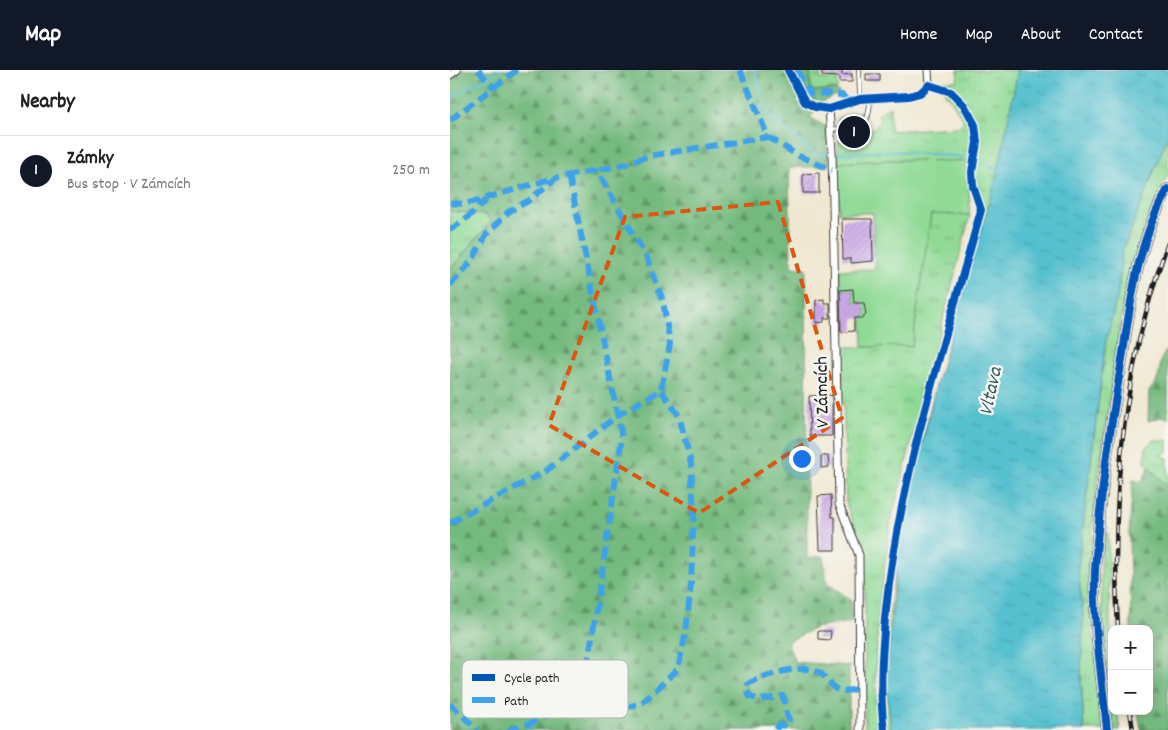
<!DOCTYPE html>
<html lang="en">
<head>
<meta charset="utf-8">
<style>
  body { margin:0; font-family:Dekko,sans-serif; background:#f2f2f2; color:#222 }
  .controls { position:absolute; right:15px; bottom:15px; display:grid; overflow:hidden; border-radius:10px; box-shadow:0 2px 12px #0003 }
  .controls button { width:45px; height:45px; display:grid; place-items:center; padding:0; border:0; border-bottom:1px solid #e0e0e0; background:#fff; color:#222; font:25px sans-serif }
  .you { position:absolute; left:351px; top:388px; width:18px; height:18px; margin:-12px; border:4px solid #fff; border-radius:50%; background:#1a73e8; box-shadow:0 0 0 8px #1a73e833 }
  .badge { display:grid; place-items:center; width:32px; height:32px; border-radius:50%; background:#111827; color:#fff; font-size:16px; font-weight:700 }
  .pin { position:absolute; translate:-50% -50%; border:2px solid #fff; box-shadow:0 1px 5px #0006 }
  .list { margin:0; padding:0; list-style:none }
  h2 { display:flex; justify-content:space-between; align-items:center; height:65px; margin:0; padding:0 20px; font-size:21px }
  h2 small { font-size:16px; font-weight:400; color:#767676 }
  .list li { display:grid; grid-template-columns:32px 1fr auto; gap:15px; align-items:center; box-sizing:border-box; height:70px; padding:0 20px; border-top:1px solid #e0e0e0 }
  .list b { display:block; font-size:19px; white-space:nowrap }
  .list p { margin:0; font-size:16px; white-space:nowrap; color:#767676 }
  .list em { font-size:16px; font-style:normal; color:#767676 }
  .map { position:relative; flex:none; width:718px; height:660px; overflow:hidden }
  header { display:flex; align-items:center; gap:30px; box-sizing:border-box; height:70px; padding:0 25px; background:#111827; color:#fff }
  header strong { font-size:24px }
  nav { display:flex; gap:28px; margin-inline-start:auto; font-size:18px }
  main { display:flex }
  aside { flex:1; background:#fff }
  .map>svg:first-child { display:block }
  .grass { fill:url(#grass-tufts); stroke:#567b58 }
  .forest { fill:url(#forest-firs); stroke:#486b4d }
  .green { fill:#90da95; stroke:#567b58 }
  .water { fill:url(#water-ripples); stroke:#386e75 }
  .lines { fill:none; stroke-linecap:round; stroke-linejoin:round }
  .stream { stroke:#54c0ce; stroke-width:2.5 }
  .building { fill:url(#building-hatch) }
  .lane-casing { stroke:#3c3b37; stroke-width:5.5 }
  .street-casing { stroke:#3c3b37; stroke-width:9 }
  .secondary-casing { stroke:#3c3b37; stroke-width:12 }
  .lane { stroke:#fff; stroke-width:4 }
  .street { stroke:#fff; stroke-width:7 }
  .secondary { stroke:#f9e7c3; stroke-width:10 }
  .rail-casing { stroke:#1c1c1c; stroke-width:4.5 }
  .rail { stroke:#f6f6f2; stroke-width:2.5; stroke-dasharray:8; stroke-linecap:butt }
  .quiet { stroke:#3da2ea; stroke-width:6; stroke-dasharray:12 6; stroke-linecap:butt }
  .cycleway-casing { stroke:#f6f6f2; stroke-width:11 }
  .cycleway { stroke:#0057b8; stroke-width:8 }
  .marked { fill:none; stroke:#de560d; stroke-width:4; stroke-dasharray:10 6; stroke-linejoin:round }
  .labels { text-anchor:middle; stroke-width:5; stroke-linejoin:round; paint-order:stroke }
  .street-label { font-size:19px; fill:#1c1c1c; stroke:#f6f6f2 }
  .water-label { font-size:20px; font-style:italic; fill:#325e63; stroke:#f6f6f2 }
  .key { fill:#f6f6f2; stroke:#b5b5b2; stroke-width:1 }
  .key-label { font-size:14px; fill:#1c1c1c }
</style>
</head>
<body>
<header>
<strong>Map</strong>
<nav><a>Home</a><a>Map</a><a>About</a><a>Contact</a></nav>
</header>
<main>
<aside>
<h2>Nearby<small></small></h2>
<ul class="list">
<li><span class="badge">1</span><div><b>Zámky</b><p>Bus stop · V Zámcích</p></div><em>250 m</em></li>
</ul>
</aside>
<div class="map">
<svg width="718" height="660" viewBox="0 0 718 660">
  <defs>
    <pattern id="grass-tufts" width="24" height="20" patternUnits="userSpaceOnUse" patternTransform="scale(1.25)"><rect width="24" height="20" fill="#90da95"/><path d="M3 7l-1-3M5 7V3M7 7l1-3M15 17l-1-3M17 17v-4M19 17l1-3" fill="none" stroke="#7cba80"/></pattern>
    <pattern id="forest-firs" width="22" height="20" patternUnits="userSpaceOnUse" patternTransform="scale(1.25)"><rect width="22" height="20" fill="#74ba7e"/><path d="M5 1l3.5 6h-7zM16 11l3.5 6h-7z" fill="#5e9666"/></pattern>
    <pattern id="water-ripples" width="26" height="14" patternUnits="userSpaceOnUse" patternTransform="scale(1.25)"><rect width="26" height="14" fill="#54c0ce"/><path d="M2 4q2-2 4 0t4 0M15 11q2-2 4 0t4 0" fill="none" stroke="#49a4b0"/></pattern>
    <pattern id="building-hatch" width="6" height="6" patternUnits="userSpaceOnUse" patternTransform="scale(1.25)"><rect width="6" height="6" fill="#ceabea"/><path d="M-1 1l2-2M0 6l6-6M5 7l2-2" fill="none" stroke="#b093c8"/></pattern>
  </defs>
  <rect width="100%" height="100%" fill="#f6f6f2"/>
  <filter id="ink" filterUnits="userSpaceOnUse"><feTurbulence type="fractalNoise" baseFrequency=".02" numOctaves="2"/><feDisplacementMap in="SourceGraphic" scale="10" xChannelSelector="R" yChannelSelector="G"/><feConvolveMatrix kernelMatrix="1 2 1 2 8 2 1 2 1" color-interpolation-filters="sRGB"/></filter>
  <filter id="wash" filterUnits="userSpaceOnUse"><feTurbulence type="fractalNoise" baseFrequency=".0096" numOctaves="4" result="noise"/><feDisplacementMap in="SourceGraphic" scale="20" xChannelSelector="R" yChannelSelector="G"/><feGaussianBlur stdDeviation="1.12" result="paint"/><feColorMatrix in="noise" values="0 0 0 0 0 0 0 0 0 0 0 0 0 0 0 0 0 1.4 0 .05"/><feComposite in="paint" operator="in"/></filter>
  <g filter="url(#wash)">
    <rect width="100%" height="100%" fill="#f0e8d1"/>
    <path class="grass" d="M360,0H370V9L387,8L388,18L385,20L361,21Z
      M508,0H568L548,101L484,323L453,458L447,490L437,599V621L441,660H436L432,626V603L452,442L532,150C534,137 527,129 525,116C520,76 540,71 512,30L509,32C525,51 526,68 520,91L440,90L388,93V71C407,71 417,66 430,51L428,45L440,36V61L508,57L514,51L498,26H496L494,19L484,11H507Z
      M414,41L416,45L410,52L387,53L389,48Z
      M718,66V105L693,160L674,229L644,437L639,516L653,660H634L631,606L633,546L628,497L656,271L668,223L672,182Z
      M0,141L36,145L41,152L0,199Z
      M481,143L520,145L441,451C431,516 421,594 428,660H415V486L396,433L392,277L462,276Z
      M705,370L718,371V381L710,385L718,388V417L695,392L696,376Z
      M653,462L658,463L662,641H667L670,660H662C656,594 647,528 653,462Z"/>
    <path class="forest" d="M0,0H360L361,21L385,20L390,23L374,31L360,47L376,57L378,96L339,98L341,197L356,198L357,488L373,486L377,513L401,530L402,552L365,558L337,572L345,592L399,596V660H0V199L41,152L36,145L0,141Z
      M716,281H718V349L711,347L698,351L699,321C716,304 704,296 716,281Z
      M699,397L718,417V660H691L688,641H699V559H681L679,463L683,410L692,412Z"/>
    <path class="green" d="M440,90L516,91C518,108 521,128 519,145L481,144L462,276L413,277L412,248L416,244L413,233H404L403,219L390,220V200L425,199L423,143H389L388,93Z"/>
    <path class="water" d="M568,0H718V66L672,182L668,223L656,271L628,497L633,546L631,606L634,660H441L437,621V599L447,490L453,458L484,323L548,101Z"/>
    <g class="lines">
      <path class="stream" d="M305,0L315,38L321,47L366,85L438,81L516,87
        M0,28L50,0
        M537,95L550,101"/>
    </g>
    <g id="blocks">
      <path class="building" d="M372,0H392V5L402,4V12H389V7L372,6Z
        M416,4H430V11H416Z
        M369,103V123H353V104Z
        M392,149H422L423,191L401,193V189H393Z
        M403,219L404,233H414L416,245H414V248H404V261L391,262L390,220Z
        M374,229V233H380V248H374V252L366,253V230Z
        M382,325V366H360L359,326Z
        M371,386H378L379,397L371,398Z
        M381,425L382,447H385V480H370L368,426Z
        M368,561H381L380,570L368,569Z"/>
    </g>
  </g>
  <g filter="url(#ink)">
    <use href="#blocks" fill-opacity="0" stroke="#3c3b37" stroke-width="1"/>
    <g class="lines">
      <g class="lane-casing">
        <path id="lane" d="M409,0L410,29
          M380,59C408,57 420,61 420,28"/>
      </g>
      <g class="street-casing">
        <path id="street" d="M338,0L355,32L365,37L379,39L410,29L459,26L470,23L479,15L478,0
          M0,5L7,0
          M379,39L382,82L389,434L409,485L410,660"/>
      </g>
      <g class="secondary-casing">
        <path id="secondary" d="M657,660C652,608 643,554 645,501C649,428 661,355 673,283C681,227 689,168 718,119"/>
      </g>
      <use href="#lane" class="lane"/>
      <use href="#street" class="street"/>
      <use href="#secondary" class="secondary"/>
      <g class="rail-casing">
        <path id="rail" d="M668,559C661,430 673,294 718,173
          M680,641L683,660"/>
      </g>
      <use href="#rail" class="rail"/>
      <path class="quiet" d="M28,0L44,18
        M290,0L318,67L349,86L382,100
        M347,0L359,23L392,25L399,32
        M0,50L67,0
        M0,133L15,134L101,109
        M0,160L18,147L36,130
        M0,215L22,191L36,165L58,142L78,131L106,108L173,95L198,86L318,67
        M0,453L96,401L168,345L211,320L220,274L213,231L197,188L146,99
        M121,632L174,638L192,633L228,599L236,562L241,514L244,443L241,393L229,346L211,320
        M0,634L28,660
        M58,660L82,653L121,632L137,602L172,367L119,105
        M326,660L329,655L336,656L339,650C334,639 337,635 333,626L311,630L300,627L297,620L298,614C311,606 348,595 363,600C385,606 375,629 409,618"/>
      <g class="cycleway-casing">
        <path id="cycleway" d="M338,0L355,32L365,37L379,39L410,29L459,26L470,23L479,15
          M434,660C429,619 432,580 436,539C450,403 495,272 531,140L523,116L522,102L527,72L525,55L514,35L501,22L479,15
          M657,660C652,608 643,554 645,501C649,428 661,355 673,283C681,227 689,168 718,119"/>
      </g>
      <use href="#cycleway" class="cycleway"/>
    </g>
  </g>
  <path class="marked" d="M328,132L392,348L249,443L99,355L175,147Z"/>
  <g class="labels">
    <g class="street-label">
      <text transform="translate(370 322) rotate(-91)" y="7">V Zámcích</text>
    </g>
    <g class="water-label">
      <text transform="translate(539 321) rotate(-78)" y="7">Vltava</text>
    </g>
  </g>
  <rect x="12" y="590" width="166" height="58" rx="8" class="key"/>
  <rect x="22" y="604" width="23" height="7" fill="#0057b8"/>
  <rect x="22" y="627" width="23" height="6" fill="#3da2ea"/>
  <g class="key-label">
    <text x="54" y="612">Cycle path</text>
    <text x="54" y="635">Path</text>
  </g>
</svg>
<div class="controls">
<button>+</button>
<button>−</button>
</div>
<div class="you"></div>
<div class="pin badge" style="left:404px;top:62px">1</div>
</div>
</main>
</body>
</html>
